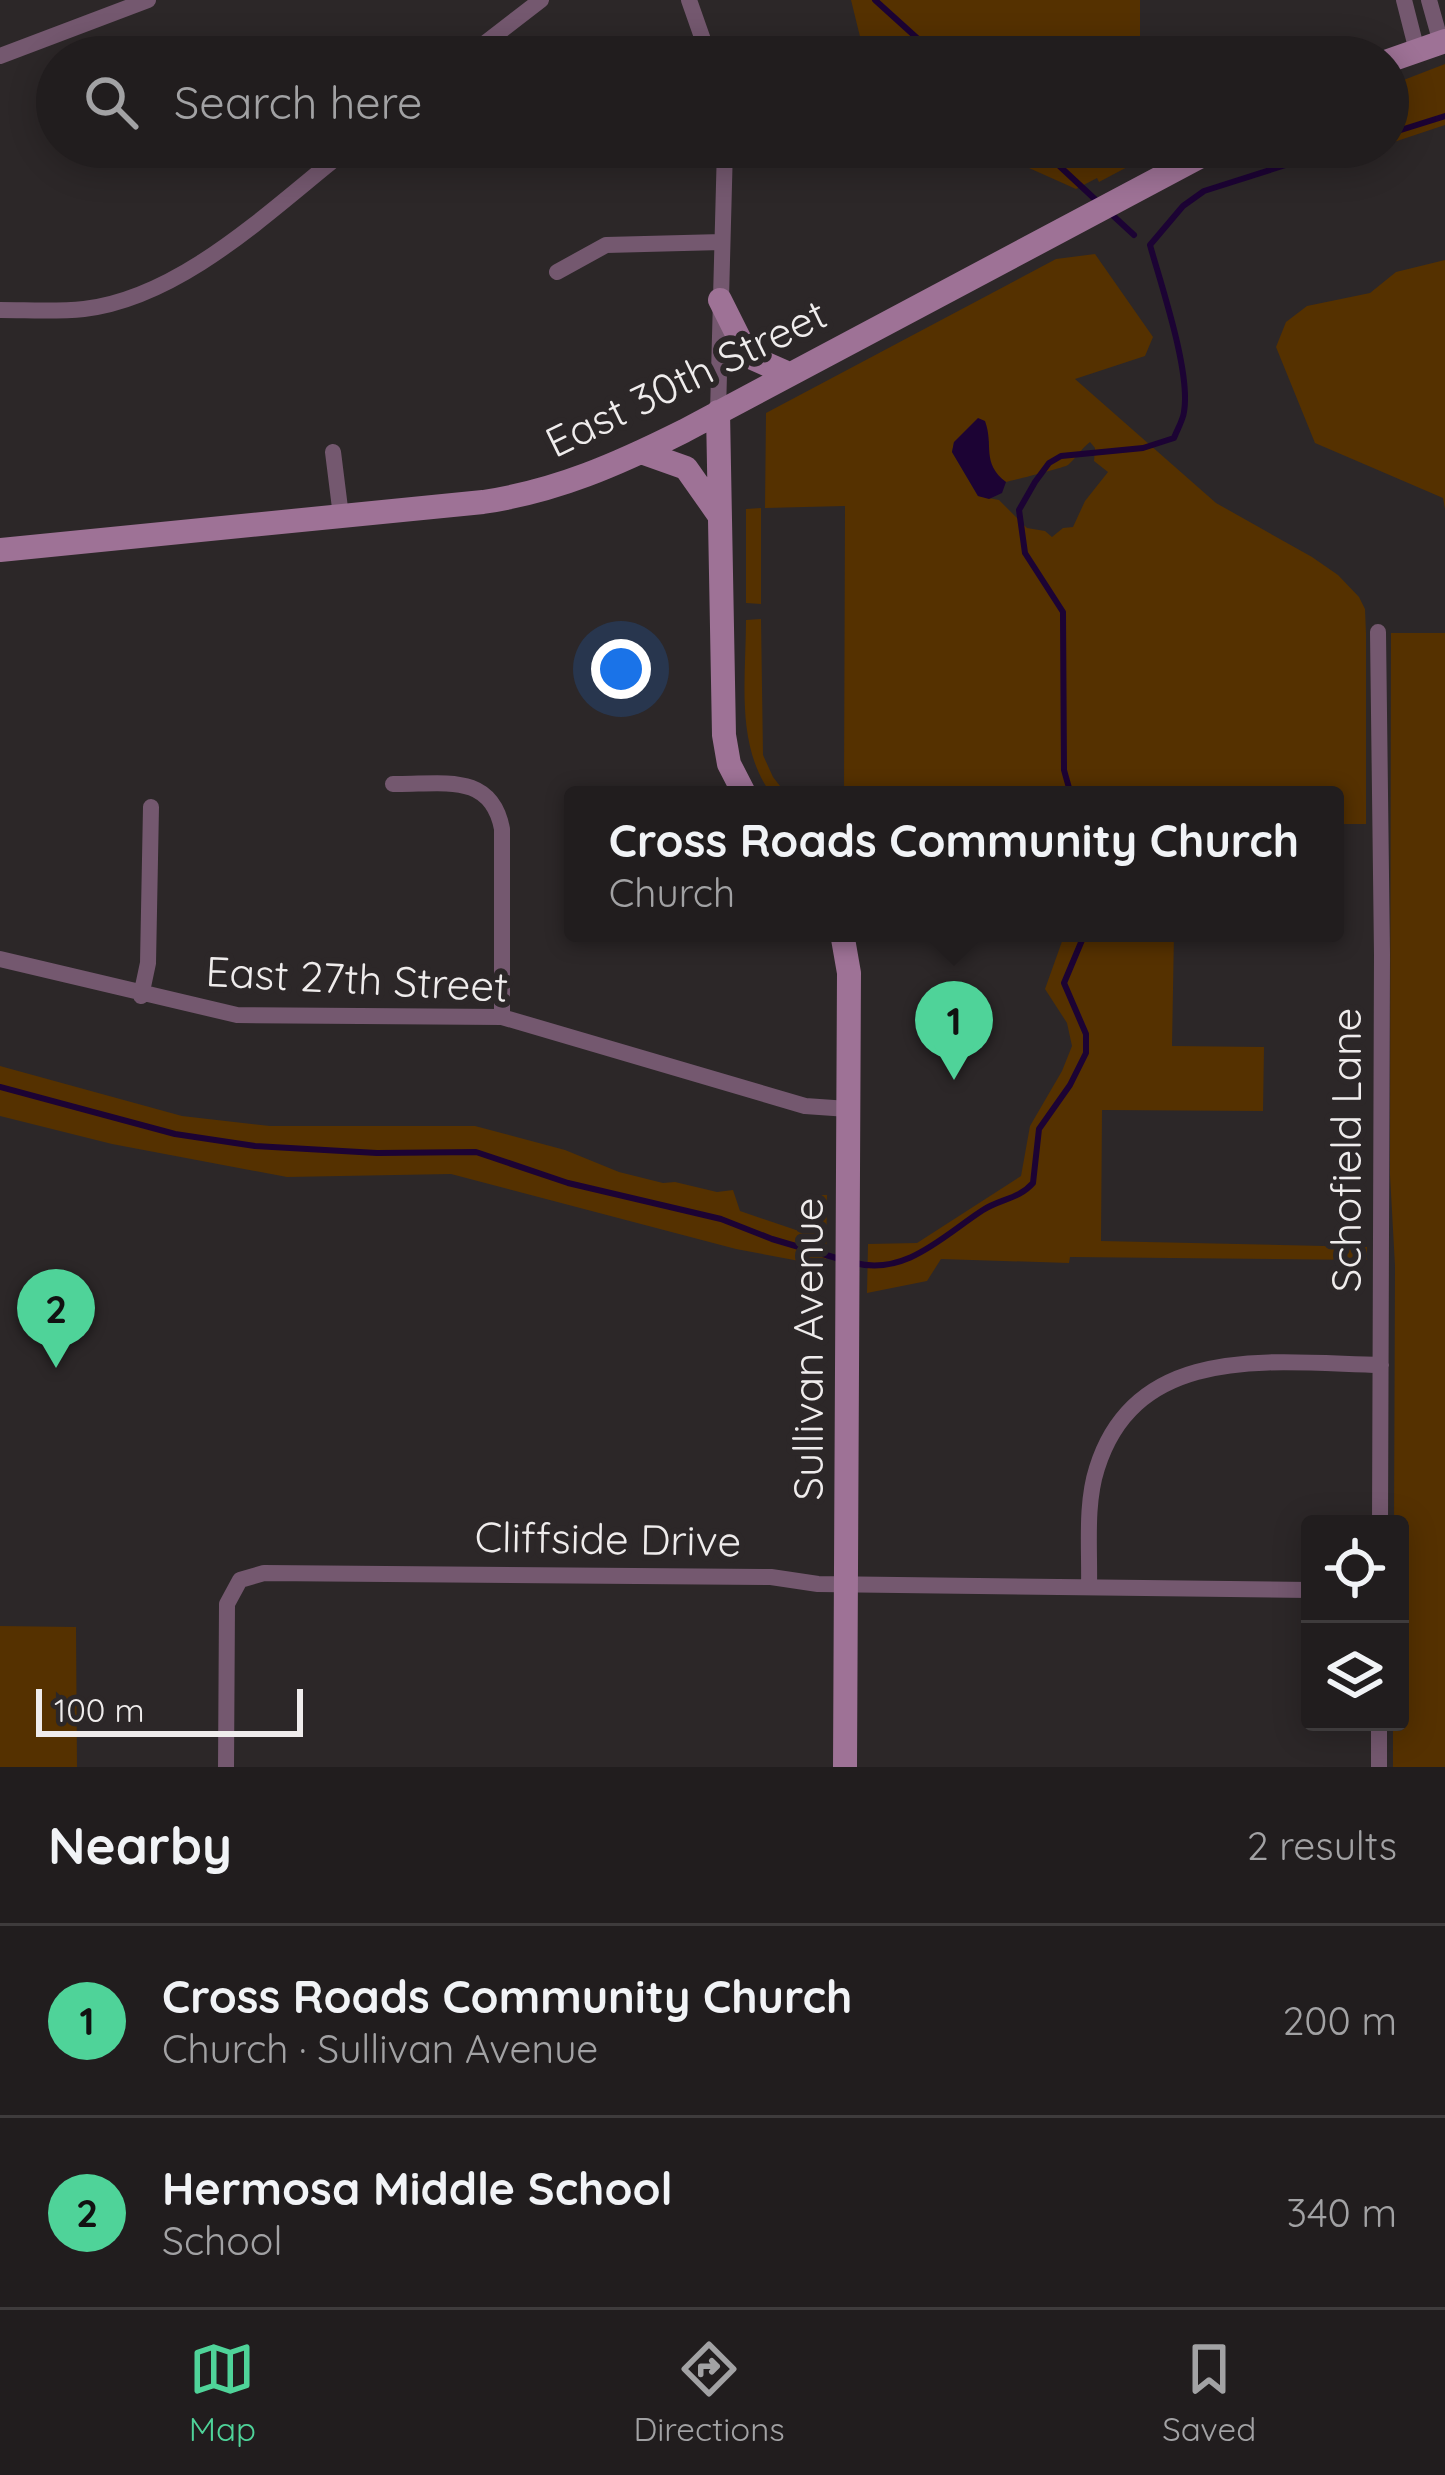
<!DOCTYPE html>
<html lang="en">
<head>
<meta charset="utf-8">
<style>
  body { margin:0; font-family:Quicksand,sans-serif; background:#2d2a2b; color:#f1f3f6 }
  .controls { position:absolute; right:36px; bottom:36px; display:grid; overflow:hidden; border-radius:12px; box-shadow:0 6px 30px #0003 }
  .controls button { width:108px; height:108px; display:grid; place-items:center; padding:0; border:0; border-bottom:3px solid #3e3b3c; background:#211d1e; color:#f1f3f6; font:60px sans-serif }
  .scale { position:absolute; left:36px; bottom:30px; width:267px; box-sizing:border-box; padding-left:12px; border:6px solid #efecec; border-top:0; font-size:33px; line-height:42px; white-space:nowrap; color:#efecec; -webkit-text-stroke:9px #2c2728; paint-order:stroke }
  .you { position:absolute; left:621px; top:669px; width:42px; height:42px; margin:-30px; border:9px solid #fff; border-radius:50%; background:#1a73e8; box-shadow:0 0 0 18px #1a73e833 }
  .badge { display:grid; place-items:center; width:78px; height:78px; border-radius:50%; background:#4fd399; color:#111; font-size:39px; font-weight:700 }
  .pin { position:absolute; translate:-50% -99px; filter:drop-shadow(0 3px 6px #0008) }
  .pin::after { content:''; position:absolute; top:63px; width:42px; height:36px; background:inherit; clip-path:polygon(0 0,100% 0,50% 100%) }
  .popup { position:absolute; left:564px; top:786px; width:780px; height:156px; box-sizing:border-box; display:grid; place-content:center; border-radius:12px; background:#211d1e; filter:drop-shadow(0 3px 9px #0005); font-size:39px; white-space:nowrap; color:#a2a2a4 }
  .popup b { font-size:45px; color:#f1f3f6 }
  .popup::after { content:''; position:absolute; left:50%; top:100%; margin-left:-24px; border:24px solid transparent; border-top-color:#211d1e }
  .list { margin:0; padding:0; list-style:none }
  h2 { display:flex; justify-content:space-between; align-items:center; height:156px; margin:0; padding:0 48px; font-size:51px }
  h2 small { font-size:39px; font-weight:400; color:#a2a2a4 }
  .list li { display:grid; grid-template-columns:78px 1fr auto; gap:36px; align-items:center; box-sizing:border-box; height:192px; padding:0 48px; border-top:3px solid #3e3b3c }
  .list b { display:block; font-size:45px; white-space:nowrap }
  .list p { margin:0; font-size:39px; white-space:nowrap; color:#a2a2a4 }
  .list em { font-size:39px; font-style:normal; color:#a2a2a4 }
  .icon { flex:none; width:66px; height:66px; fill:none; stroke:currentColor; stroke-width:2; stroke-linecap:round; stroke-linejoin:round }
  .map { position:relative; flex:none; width:1445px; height:1767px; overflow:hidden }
  .search { position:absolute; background:#211d1e; box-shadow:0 6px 30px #0003; left:36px; right:36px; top:36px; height:132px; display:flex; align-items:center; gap:30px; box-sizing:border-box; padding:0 42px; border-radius:66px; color:#a2a2a4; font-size:45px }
  .sheet { height:540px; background:#211d1e }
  nav { display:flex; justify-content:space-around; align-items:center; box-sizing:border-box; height:168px; border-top:3px solid #3e3b3c; background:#211d1e; font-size:33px; color:#a2a2a4 }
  nav a { display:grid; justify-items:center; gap:6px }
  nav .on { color:#4fd399 }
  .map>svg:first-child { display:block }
  .green { fill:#553100; fill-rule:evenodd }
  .water { fill:#1c0334 }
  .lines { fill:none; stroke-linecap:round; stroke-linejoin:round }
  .stream { stroke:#1c0334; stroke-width:6 }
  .minor { stroke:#74586f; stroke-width:16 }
  .secondary { stroke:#9e7296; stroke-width:24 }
  .labels { text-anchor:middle; stroke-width:12; stroke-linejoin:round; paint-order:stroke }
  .street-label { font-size:42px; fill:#efecec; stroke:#2c2728 }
</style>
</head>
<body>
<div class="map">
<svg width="1445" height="1767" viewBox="0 0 1445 1767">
  <rect width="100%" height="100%" fill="#2c2728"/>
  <path class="green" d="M851,0H1140V57H865Z
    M1445,64V125L1388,144V86Z
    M1003,147H1165L1099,182L1097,178L1076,189L1029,168Z
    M1095,254L1153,337L1145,356L1075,379L1216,503L1312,557L1338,575L1359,597L1365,609L1366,633V824H1335V795H844L845,506L765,508L766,413L1056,259ZM989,441C984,457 991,472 1006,482C1015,480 1063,468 1068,465C1076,458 1081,449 1090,442L1095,448L1094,461L1108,472L1085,501L1073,527L1063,528L1052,537L1045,531L1027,528L999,500L978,496L952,452L954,442Z
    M1445,260V509L1443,498L1315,443L1276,347L1286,322L1307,306L1370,293L1396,272Z
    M761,508V604L746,603V509Z
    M761,619L763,755L773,777L787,795H772C735,746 746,679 746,620Z
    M1391,633H1445V1767H1393V1722H1400V1524H1394L1395,1266L1390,1175Z
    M1065,933H1174L1172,1046L1264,1047L1263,1111L1102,1110L1101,1241L1367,1247V1260L1070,1257L1069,1263L941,1259L927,1281L867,1293L868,1244L917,1243L1021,1176L1030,1126L1062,1071L1072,1046L1067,1023L1045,989Z
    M0,1066L182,1116L270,1126H475L565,1150L619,1172L663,1183L675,1182L717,1192L733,1190L740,1211L796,1230L809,1195H827L826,1266L736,1249L451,1174L287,1177L112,1144L0,1116Z
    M0,1626L76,1627L77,1767H0Z"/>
  <path class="water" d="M978,418L985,421C994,445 981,463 1006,482L1002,493L989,499L978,496L952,452L954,442Z"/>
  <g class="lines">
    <path class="stream" d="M875,0L938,57
      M1388,134L1445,116
      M1039,147L1098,202
      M1108,211L1134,235
      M1071,795L1064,770L1063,612L1025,553L1019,510L1035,482L1049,463L1061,456L1143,448L1174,438C1177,430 1183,420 1184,412C1191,372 1161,285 1150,245L1183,206L1204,191L1342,147
      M0,1087L175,1134L255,1146L377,1153L476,1152L568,1183L721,1219L772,1239L843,1260
      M855,1263C906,1276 944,1235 983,1210C1000,1199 1019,1199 1033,1183L1039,1129L1070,1085L1086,1053V1034L1064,983L1085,933"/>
    <path class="minor" d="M689,0L709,57
      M1404,0L1417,51
      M1429,0L1441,43
      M0,56L148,0
      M467,57L541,0
      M557,272L606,245L722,242
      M0,310C28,310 56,312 84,309C184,297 273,207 350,147
      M718,412L725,147
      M333,452L341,516
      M1378,632L1382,954L1380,1524
      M393,784C441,785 491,771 502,829V1017
      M0,959L237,1015L502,1017L805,1106L848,1109
      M141,996L148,963L151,807
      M1089,1587C1090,1549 1085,1505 1097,1468C1137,1340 1277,1363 1381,1365
      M226,1767L227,1604L240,1580L264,1573L771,1577L818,1584L1310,1590
      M1379,1767V1722"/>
    <path class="secondary" d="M1388,61L1445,41
      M720,300L748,356L789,374
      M718,412L724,735L729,764L745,795
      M641,452L686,468L719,515
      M0,550L483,502C557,491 618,464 684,431L1218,147
      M842,933L849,973L845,1767"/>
  </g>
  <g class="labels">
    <g class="street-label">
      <text transform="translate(686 378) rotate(-26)" y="15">East 30th Street</text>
      <text transform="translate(357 979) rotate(3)" y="15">East 27th Street</text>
      <text transform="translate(1346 1150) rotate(-90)" y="15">Schofield Lane</text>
      <text transform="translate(808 1349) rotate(-90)" y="15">Sullivan Avenue</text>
      <text transform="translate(608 1539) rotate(1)" y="15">Cliffside Drive</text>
    </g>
  </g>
</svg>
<div class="controls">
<button><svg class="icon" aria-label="locate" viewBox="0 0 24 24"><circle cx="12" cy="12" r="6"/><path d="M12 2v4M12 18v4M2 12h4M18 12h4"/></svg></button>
<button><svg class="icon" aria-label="layers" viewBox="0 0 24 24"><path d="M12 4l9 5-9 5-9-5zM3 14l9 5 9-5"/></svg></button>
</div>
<div class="scale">100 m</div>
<div class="you"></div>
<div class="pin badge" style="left:954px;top:1080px">1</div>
<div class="popup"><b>Cross Roads Community Church</b>Church</div>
<div class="pin badge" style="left:56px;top:1368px">2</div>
<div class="search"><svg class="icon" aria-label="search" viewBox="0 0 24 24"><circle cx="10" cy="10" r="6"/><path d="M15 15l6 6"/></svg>Search here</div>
</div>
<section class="sheet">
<h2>Nearby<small>2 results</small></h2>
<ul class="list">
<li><span class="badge">1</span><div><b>Cross Roads Community Church</b><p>Church · Sullivan Avenue</p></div><em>200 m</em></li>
<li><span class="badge">2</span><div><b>Hermosa Middle School</b><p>School</p></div><em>340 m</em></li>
</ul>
</section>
<nav>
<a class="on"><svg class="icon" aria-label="map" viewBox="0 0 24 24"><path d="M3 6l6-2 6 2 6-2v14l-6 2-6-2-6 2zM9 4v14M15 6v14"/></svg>Map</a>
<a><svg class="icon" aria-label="directions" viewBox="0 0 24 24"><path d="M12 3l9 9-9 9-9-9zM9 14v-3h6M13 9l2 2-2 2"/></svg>Directions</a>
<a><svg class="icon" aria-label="saved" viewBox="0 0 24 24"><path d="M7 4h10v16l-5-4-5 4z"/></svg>Saved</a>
</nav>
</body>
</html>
